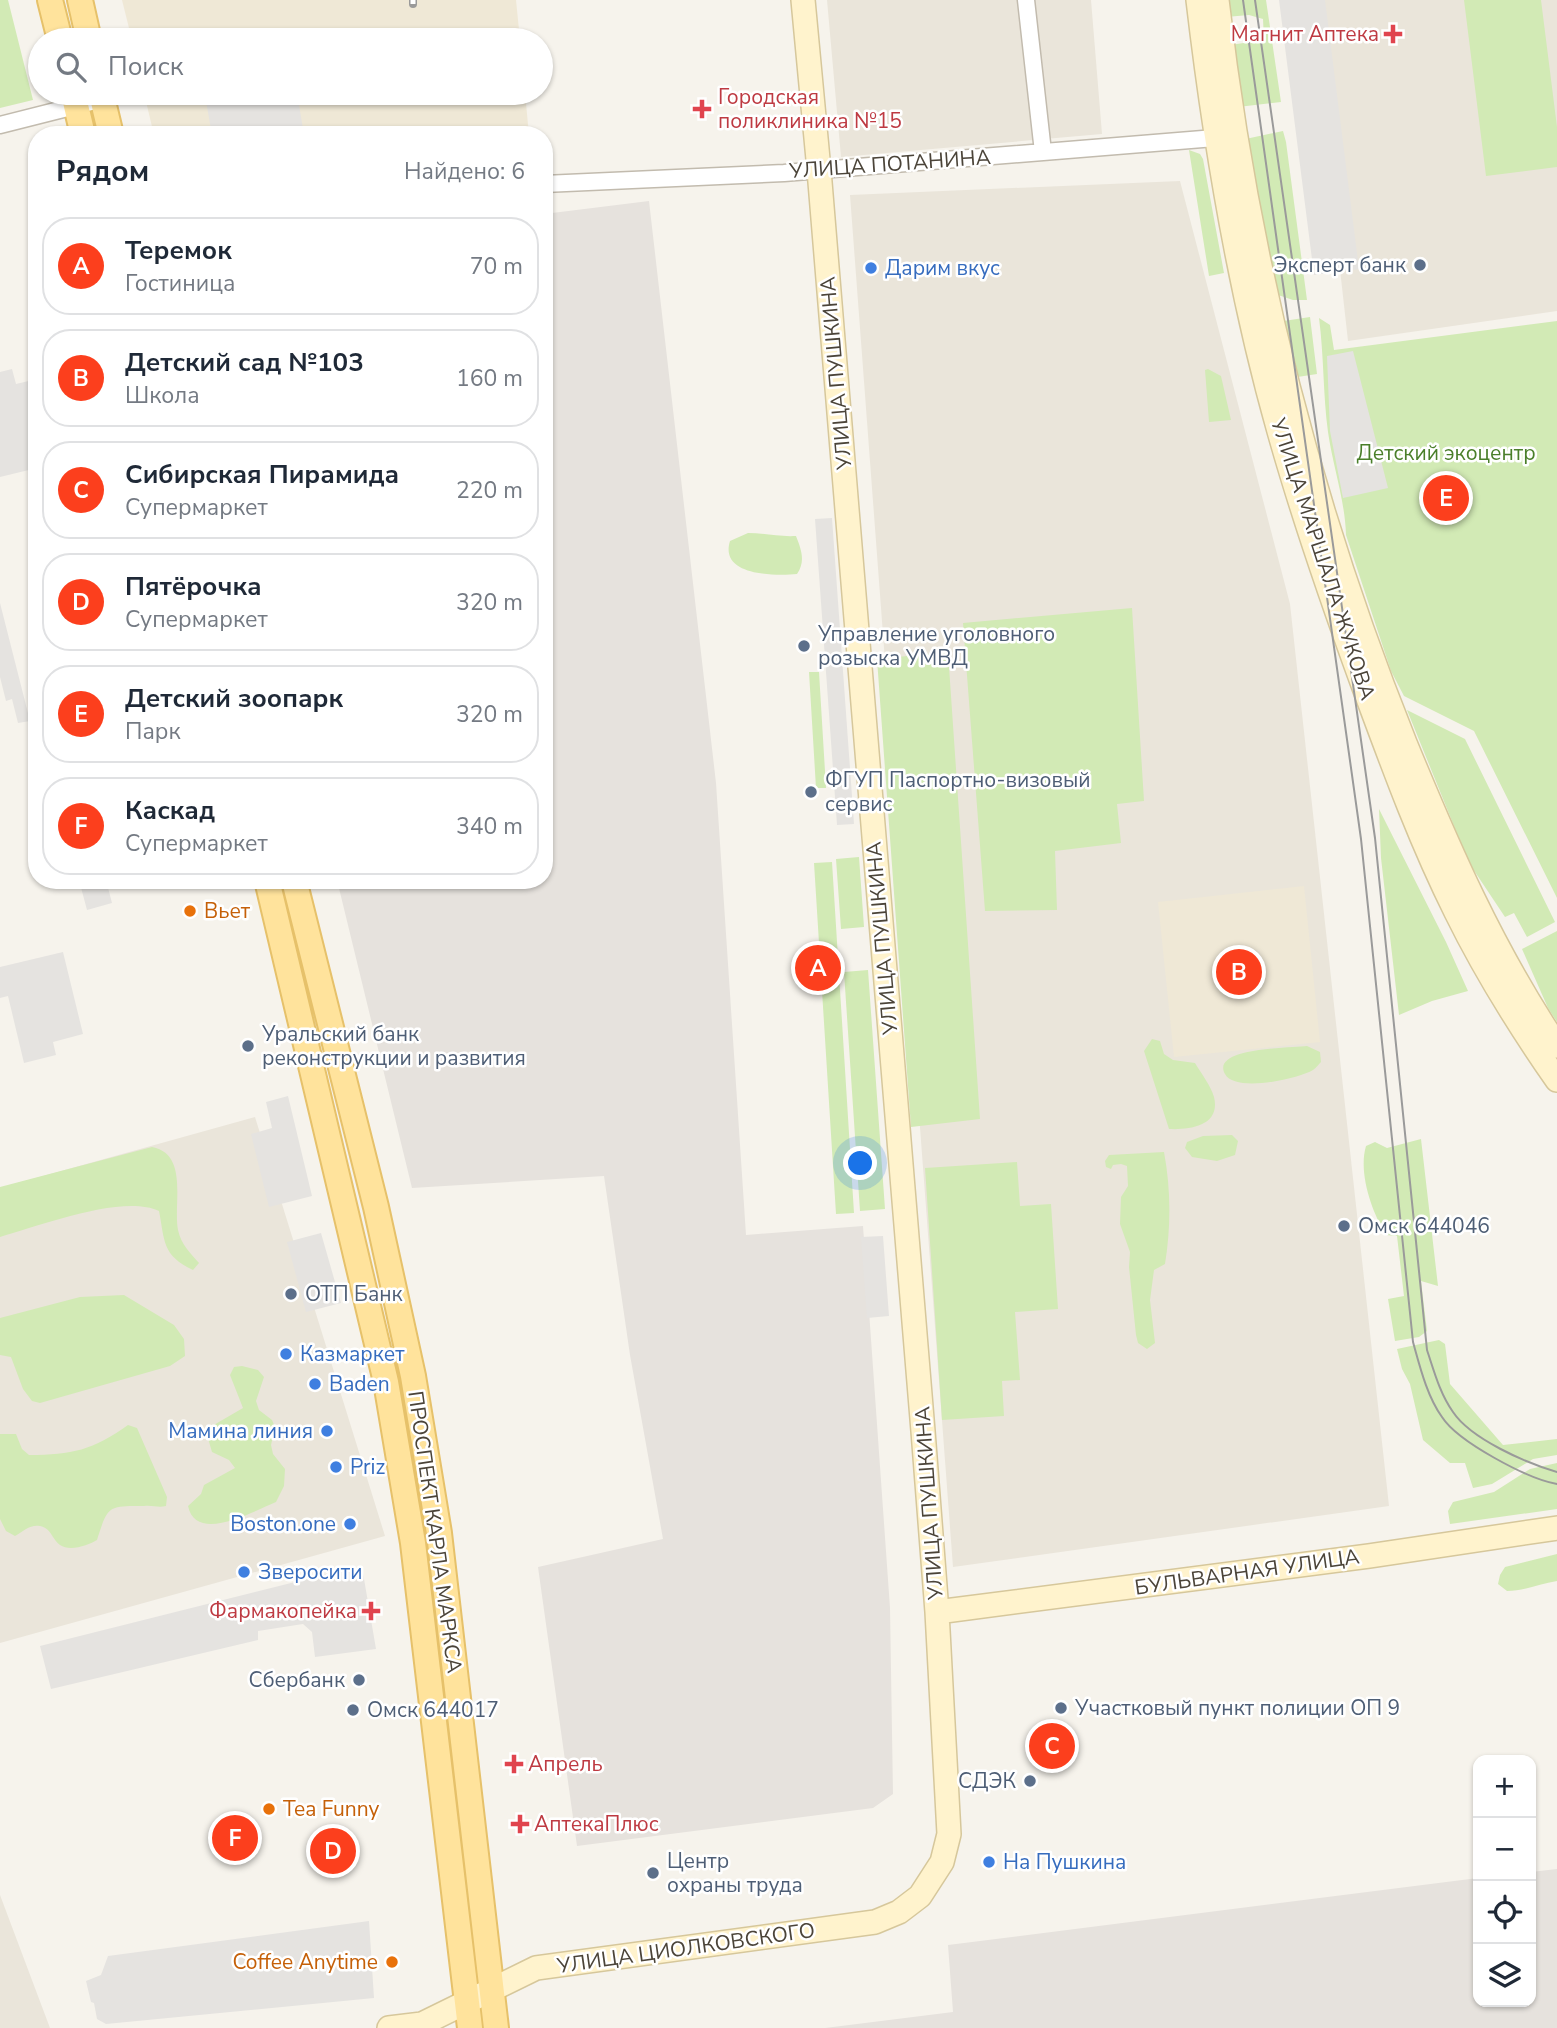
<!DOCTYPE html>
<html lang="ru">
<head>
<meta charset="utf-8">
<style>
  body { margin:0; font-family:"Nunito Sans",sans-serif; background:#f2f2f3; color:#1f2937 }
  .controls { position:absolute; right:21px; bottom:21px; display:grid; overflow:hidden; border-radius:14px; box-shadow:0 2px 5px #0004 }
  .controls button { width:63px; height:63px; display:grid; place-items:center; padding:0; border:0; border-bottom:2px solid #e0e1e3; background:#fff; color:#1f2937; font:35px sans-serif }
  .you { position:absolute; left:861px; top:1164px; width:24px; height:24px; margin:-18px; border:5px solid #fff; border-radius:50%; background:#1a73e8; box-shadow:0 0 0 10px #1a73e833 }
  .badge { display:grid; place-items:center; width:46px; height:46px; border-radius:50%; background:#fc3f1d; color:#fff; font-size:23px; font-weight:700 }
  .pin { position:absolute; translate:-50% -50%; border:4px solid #fff; box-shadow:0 2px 7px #0006 }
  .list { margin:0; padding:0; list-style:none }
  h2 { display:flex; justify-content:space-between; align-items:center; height:91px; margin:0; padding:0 28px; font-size:30px }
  h2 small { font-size:23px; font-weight:400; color:#747a83 }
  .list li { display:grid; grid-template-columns:46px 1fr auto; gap:21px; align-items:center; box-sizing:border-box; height:98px; margin:0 14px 14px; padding:0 14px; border:2px solid #e0e1e3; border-radius:28px }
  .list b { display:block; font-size:26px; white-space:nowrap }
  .list p { margin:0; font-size:23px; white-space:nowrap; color:#747a83 }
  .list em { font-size:23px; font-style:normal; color:#747a83 }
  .icon { flex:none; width:38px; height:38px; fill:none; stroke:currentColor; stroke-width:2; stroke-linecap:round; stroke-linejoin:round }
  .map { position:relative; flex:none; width:1557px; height:2028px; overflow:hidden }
  .search { position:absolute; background:#fff; box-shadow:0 2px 5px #0004; left:28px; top:28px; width:525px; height:77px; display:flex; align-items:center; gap:18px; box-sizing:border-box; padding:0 24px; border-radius:38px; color:#747a83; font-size:26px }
  .panel { position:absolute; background:#fff; box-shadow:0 2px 5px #0004; left:28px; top:126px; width:525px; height:763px; border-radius:28px }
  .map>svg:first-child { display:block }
  .residential { fill:#eae5da }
  .industrial { fill:#e6e2dd }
  .education { fill:#efe8d6 }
  .green { fill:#d2eab5 }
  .parking { fill:#e5e3e0 }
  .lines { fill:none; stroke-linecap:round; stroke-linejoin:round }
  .street-casing { stroke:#c2bbae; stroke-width:19 }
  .secondary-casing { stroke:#d6c79b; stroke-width:26 }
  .primary-casing { stroke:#e6c16a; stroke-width:28 }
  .street { stroke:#fff; stroke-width:16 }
  .secondary { stroke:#fff3cd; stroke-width:23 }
  .primary { stroke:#ffe39c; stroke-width:24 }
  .tram { stroke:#9a9a9a; stroke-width:2 }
  .rail-casing { stroke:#9a9a9a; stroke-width:8 }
  .rail { stroke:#fff; stroke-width:5; stroke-dasharray:16; stroke-linecap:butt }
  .health-dot { fill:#e0444e; stroke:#fff; stroke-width:2.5 }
  .service-dot { fill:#5c6f8a; stroke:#fff; stroke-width:2.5 }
  .shop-dot { fill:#3f7fe0; stroke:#fff; stroke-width:2.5 }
  .food-dot { fill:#e8710a; stroke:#fff; stroke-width:2.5 }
  .labels { text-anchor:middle; stroke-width:5; stroke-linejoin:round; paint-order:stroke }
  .health-label { font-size:21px; fill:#be3a42; stroke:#fff; text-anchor:start }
  .street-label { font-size:21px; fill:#4b4439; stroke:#fff }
  .service-label { font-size:21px; fill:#4e5e75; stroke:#fff; text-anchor:start }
  .shop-label { font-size:21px; fill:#366cbe; stroke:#fff; text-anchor:start }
  .park-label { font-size:21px; fill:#4a7f2a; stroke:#fff }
  .food-label { font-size:21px; fill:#c56008; stroke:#fff; text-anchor:start }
</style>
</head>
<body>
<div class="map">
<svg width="1557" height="2028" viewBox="0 0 1557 2028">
  <rect width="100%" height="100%" fill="#f6f3ec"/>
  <path class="residential" d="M827,0H1091L1102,134L841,157Z
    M1310,0H1557V311L1348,341Z
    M1180,181L1290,604L1389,1506L953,1567L850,195Z
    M255,1117L385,1536L0,1643V1188Z
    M0,1895L50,2028H0Z"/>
  <path class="industrial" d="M649,201L716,783L746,1235L863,1226L890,1608L893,1794L873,1808L577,1846L538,1567L663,1539L630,1355L604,1176L412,1188L337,880H544V214Z
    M1557,1869V2028H825L953,2012L948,1945L1478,1878V2002H1531V1872Z"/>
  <path class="education" d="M122,0H516L520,40H132Z
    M144,93H525L529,135H154Z
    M1304,886L1320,1042L1174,1057L1158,902Z"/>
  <path class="green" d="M0,0H8L33,100L0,108Z
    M1224,0H1266L1281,102L1238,107L1230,45L1264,40L1263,19L1249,15L1226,17Z
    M1464,0H1541L1557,127V167L1486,176Z
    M1283,131L1286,142L1307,300H1293L1275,294L1241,140Z
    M1189,150L1200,154L1203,159L1224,273L1209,276Z
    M1310,317L1317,374L1291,378L1277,322Z
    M1319,318L1330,325L1334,350L1557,321V898L1474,731L1404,696L1391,671L1346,535C1345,500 1333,467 1328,432C1323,395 1324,356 1319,318Z
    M1208,369L1221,376L1231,420L1209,422L1205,370Z
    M748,533C764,533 779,537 796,536C801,549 806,561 797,574C775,576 719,576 730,541Z
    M1132,608L1144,801L1117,804L1121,843L1055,851L1057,910L985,911L963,623Z
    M948,652L980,1119L911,1127L877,659Z
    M809,672H819L826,788H816Z
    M1407,710L1465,739L1555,922L1527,937L1514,913L1505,917L1469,863Z
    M1379,809L1446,942L1468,991L1432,1001L1399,1015L1381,858Z
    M859,857L864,927L841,929L836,859Z
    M832,862L854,1213L836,1214L814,863Z
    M1557,931V1022L1548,1008L1522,949Z
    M868,970L885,1209L860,1211L844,972Z
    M1152,1039L1160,1041L1164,1054L1173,1060L1195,1063C1201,1073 1211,1086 1214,1097C1221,1126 1190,1130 1169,1129L1144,1051Z
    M1307,1046L1320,1052L1321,1062C1319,1064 1316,1068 1313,1070C1298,1079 1235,1093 1225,1074C1210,1047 1293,1048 1307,1046Z
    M1232,1135L1238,1141L1235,1155L1217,1161L1192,1157L1185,1148L1187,1142L1203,1136Z
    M1421,1139L1438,1286L1421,1281L1427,1331L1419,1337L1395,1341L1388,1299L1404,1296L1397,1236L1386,1235C1372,1212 1358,1173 1366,1146L1375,1142L1387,1148Z
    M152,1147C189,1154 173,1204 178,1230C181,1244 190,1253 199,1263L193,1270C162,1255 165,1242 159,1211C122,1194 40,1226 0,1237V1187Z
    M1164,1152C1171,1189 1171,1227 1165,1264L1154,1270L1150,1300L1155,1343L1147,1349L1138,1343L1136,1335L1129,1267L1130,1252L1120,1224L1121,1197L1128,1186L1127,1166L1121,1164L1113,1165L1111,1169L1106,1167L1105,1161L1109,1155Z
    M1017,1162L1020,1206L1051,1204L1058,1309L1015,1312L1020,1380L1002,1381L1004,1416L942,1420L925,1168Z
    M124,1295L174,1325L184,1339L185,1356L170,1366L40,1403L32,1401L23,1389L11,1357L0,1355V1318L80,1297Z
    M1439,1340L1445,1344L1450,1384L1503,1445L1557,1439V1455L1533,1459L1492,1484L1473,1488L1465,1463H1450L1423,1440L1410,1384L1402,1369L1397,1349Z
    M242,1366L258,1370L264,1377L256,1401L259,1410L272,1420L275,1427L271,1445L273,1454L285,1469L284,1486L276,1502C254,1511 196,1544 188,1506L201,1494L204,1485L235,1468L229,1460L212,1452L207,1435L212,1426L243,1408L230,1375L234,1367Z
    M128,1425L137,1428L167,1497L166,1506C158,1508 153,1505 144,1506C108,1506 108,1505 97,1540C89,1545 70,1552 60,1545C52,1539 51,1528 40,1526C31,1524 23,1531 15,1536L6,1531L0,1519V1434H16L22,1449L29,1455C72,1455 93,1450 128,1425Z
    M1557,1463V1509L1450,1524L1448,1511L1453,1502L1494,1492L1530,1469Z
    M1557,1554V1581C1539,1584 1524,1591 1507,1591L1498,1584L1500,1575L1505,1567Z"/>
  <path class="parking" d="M1279,0H1325L1359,269L1314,275Z
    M251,93H297L304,135H212L206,101Z
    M1353,351L1388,488L1343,498L1330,431L1327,356Z
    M12,369L16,384L37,379V468L0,477V372Z
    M832,518L854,824L837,825L815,519Z
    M0,603L30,721L18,723L12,699L6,701L0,677Z
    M79,880H106L112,903L87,910Z
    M63,952L83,1034L53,1042L56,1055L24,1063L8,996L0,998V967Z
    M288,1096L312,1196L269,1207L251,1134L272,1128L266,1102Z
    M321,1233L341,1303L306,1312L287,1242Z
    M883,1236L889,1316L867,1318L861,1237Z
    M355,1567L363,1573L376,1649L315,1657L312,1632L303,1624L258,1631V1640L51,1689L40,1646Z
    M369,1921L374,1998L106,2024L97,2019L94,2003L91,2002L86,1981L101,1975L108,1956Z"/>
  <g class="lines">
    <g class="street-casing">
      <path id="street" d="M1026,0L1043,152
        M0,125L103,99
        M544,184L784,173L1215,138L1226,140"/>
    </g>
    <g class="secondary-casing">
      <path id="secondary" d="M1198,0C1215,145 1239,290 1279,431C1303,516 1332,600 1362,682C1391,760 1419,838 1456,912C1485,971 1520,1027 1557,1080
        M1217,0C1246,255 1309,504 1405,743C1449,850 1492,949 1557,1046
        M937,1612L1369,1556L1557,1528
        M389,2028L422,2024L536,1968L875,1922L899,1912L920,1896L942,1862L949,1834L937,1612L923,1431L819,170L803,0"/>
    </g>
    <g class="primary-casing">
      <path id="primary" d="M50,0L60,40
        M80,0L89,40
        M73,93L83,135
        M101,93L111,135
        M267,880L386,1382L413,1543L470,2028
        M294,880L376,1207L413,1376L439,1533L496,2028"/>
    </g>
    <use href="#street" class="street"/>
    <use href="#secondary" class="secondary"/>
    <use href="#primary" class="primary"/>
    <path class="tram" d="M1243,0L1361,839L1413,1342C1420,1367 1427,1396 1442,1417C1458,1442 1528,1479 1557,1484
      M1255,0L1375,838L1427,1350C1434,1371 1440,1394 1453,1412C1471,1439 1526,1463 1557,1472"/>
    <g class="rail-casing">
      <path id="rail" d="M413,0V4"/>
    </g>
    <use href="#rail" class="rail"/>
  </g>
  <g class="health-dot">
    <path d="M1389.5 23.5h7v7h7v7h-7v7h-7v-7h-7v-7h7z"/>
    <path d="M698.5 98.5h7v7h7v7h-7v7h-7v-7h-7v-7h7z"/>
    <path d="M367.5 1600.5h7v7h7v7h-7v7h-7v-7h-7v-7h7z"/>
    <path d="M510.5 1753.5h7v7h7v7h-7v7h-7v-7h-7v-7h7z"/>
    <path d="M516.5 1813.5h7v7h7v7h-7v7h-7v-7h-7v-7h7z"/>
  </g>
  <g class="service-dot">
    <circle cx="1420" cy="265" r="7"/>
    <circle cx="804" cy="646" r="7"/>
    <circle cx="811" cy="792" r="7"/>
    <circle cx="248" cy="1046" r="7"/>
    <circle cx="1344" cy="1226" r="7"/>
    <circle cx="291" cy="1294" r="7"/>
    <circle cx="359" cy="1680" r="7"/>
    <circle cx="1061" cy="1708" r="7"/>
    <circle cx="353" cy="1710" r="7"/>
    <circle cx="1030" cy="1781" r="7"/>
    <circle cx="653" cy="1873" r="7"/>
  </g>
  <g class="shop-dot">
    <circle cx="871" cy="268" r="7"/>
    <circle cx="286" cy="1354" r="7"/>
    <circle cx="315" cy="1384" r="7"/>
    <circle cx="327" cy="1431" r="7"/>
    <circle cx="336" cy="1467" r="7"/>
    <circle cx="350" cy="1524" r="7"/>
    <circle cx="244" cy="1572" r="7"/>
    <circle cx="989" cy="1862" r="7"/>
  </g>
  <g class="food-dot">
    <circle cx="190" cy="911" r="7"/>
    <circle cx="269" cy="1809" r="7"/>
    <circle cx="392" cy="1962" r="7"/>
  </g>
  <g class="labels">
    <g class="health-label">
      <text x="1379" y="41" text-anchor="end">Магнит Аптека</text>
      <text x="718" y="104">Городская<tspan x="718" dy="24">поликлиника №15</tspan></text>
      <text x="357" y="1618" text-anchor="end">Фармакопейка</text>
      <text x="528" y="1771">Апрель</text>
      <text x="534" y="1831">АптекаПлюс</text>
    </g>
    <g class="street-label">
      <text transform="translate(890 164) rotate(-4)" y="7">УЛИЦА ПОТАНИНА</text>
      <text transform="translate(836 373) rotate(-95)" y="7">УЛИЦА ПУШКИНА</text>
      <text transform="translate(1323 559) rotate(72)" y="7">УЛИЦА МАРШАЛА ЖУКОВА</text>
      <text transform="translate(882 938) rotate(-95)" y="7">УЛИЦА ПУШКИНА</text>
      <text transform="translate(929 1503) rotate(-94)" y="7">УЛИЦА ПУШКИНА</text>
      <text transform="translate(435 1532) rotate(82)" y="7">ПРОСПЕКТ КАРЛА МАРКСА</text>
      <text transform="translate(1247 1572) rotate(-8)" y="7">БУЛЬВАРНАЯ УЛИЦА</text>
      <text transform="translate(686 1948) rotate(-8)" y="7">УЛИЦА ЦИОЛКОВСКОГО</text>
    </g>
    <g class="service-label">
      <text x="1406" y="272" text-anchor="end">Эксперт банк</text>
      <text x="818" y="641">Управление уголовного<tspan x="818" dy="24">розыска УМВД</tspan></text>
      <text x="825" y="787">ФГУП Паспортно-визовый<tspan x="825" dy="24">сервис</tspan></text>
      <text x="262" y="1041">Уральский банк<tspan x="262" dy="24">реконструкции и развития</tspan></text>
      <text x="1358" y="1233">Омск 644046</text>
      <text x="305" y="1301">ОТП Банк</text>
      <text x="345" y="1687" text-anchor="end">Сбербанк</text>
      <text x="1075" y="1715">Участковый пункт полиции ОП 9</text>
      <text x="367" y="1717">Омск 644017</text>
      <text x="1016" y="1788" text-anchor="end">СДЭК</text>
      <text x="667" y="1868">Центр<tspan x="667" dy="24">охраны труда</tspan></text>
    </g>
    <g class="shop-label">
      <text x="885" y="275">Дарим вкус</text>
      <text x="300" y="1361">Казмаркет</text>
      <text x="329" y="1391">Baden</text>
      <text x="313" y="1438" text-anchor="end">Мамина линия</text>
      <text x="350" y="1474">Priz</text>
      <text x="336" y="1531" text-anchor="end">Boston.one</text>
      <text x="258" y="1579">Зверосити</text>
      <text x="1003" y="1869">На Пушкина</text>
    </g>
    <g class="park-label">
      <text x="1446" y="460">Детский экоцентр</text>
    </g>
    <g class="food-label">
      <text x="204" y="918">Вьет</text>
      <text x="283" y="1816">Tea Funny</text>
      <text x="378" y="1969" text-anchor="end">Coffee Anytime</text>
    </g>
  </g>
</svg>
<div class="controls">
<button>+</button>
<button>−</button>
<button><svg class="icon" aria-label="locate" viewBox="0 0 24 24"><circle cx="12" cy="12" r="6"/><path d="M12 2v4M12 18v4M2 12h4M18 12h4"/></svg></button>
<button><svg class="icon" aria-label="layers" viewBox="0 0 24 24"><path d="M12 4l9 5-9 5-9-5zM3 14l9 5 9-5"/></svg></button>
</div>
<div class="you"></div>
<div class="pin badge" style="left:818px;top:968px">A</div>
<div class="pin badge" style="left:1239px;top:972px">B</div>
<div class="pin badge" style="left:1052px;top:1746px">C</div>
<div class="pin badge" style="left:333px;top:1851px">D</div>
<div class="pin badge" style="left:1446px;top:498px">E</div>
<div class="pin badge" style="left:235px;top:1838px">F</div>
<div class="search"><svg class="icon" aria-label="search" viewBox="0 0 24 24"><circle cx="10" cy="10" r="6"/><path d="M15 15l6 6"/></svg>Поиск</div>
<section class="panel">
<h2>Рядом<small>Найдено: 6</small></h2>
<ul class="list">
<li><span class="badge">A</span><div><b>Теремок</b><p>Гостиница</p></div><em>70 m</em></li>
<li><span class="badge">B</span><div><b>Детский сад №103</b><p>Школа</p></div><em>160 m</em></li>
<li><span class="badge">C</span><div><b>Сибирская Пирамида</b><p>Супермаркет</p></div><em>220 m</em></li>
<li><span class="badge">D</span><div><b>Пятёрочка</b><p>Супермаркет</p></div><em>320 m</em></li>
<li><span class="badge">E</span><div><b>Детский зоопарк</b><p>Парк</p></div><em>320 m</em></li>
<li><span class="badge">F</span><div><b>Каскад</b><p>Супермаркет</p></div><em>340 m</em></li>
</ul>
</section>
</div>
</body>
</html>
